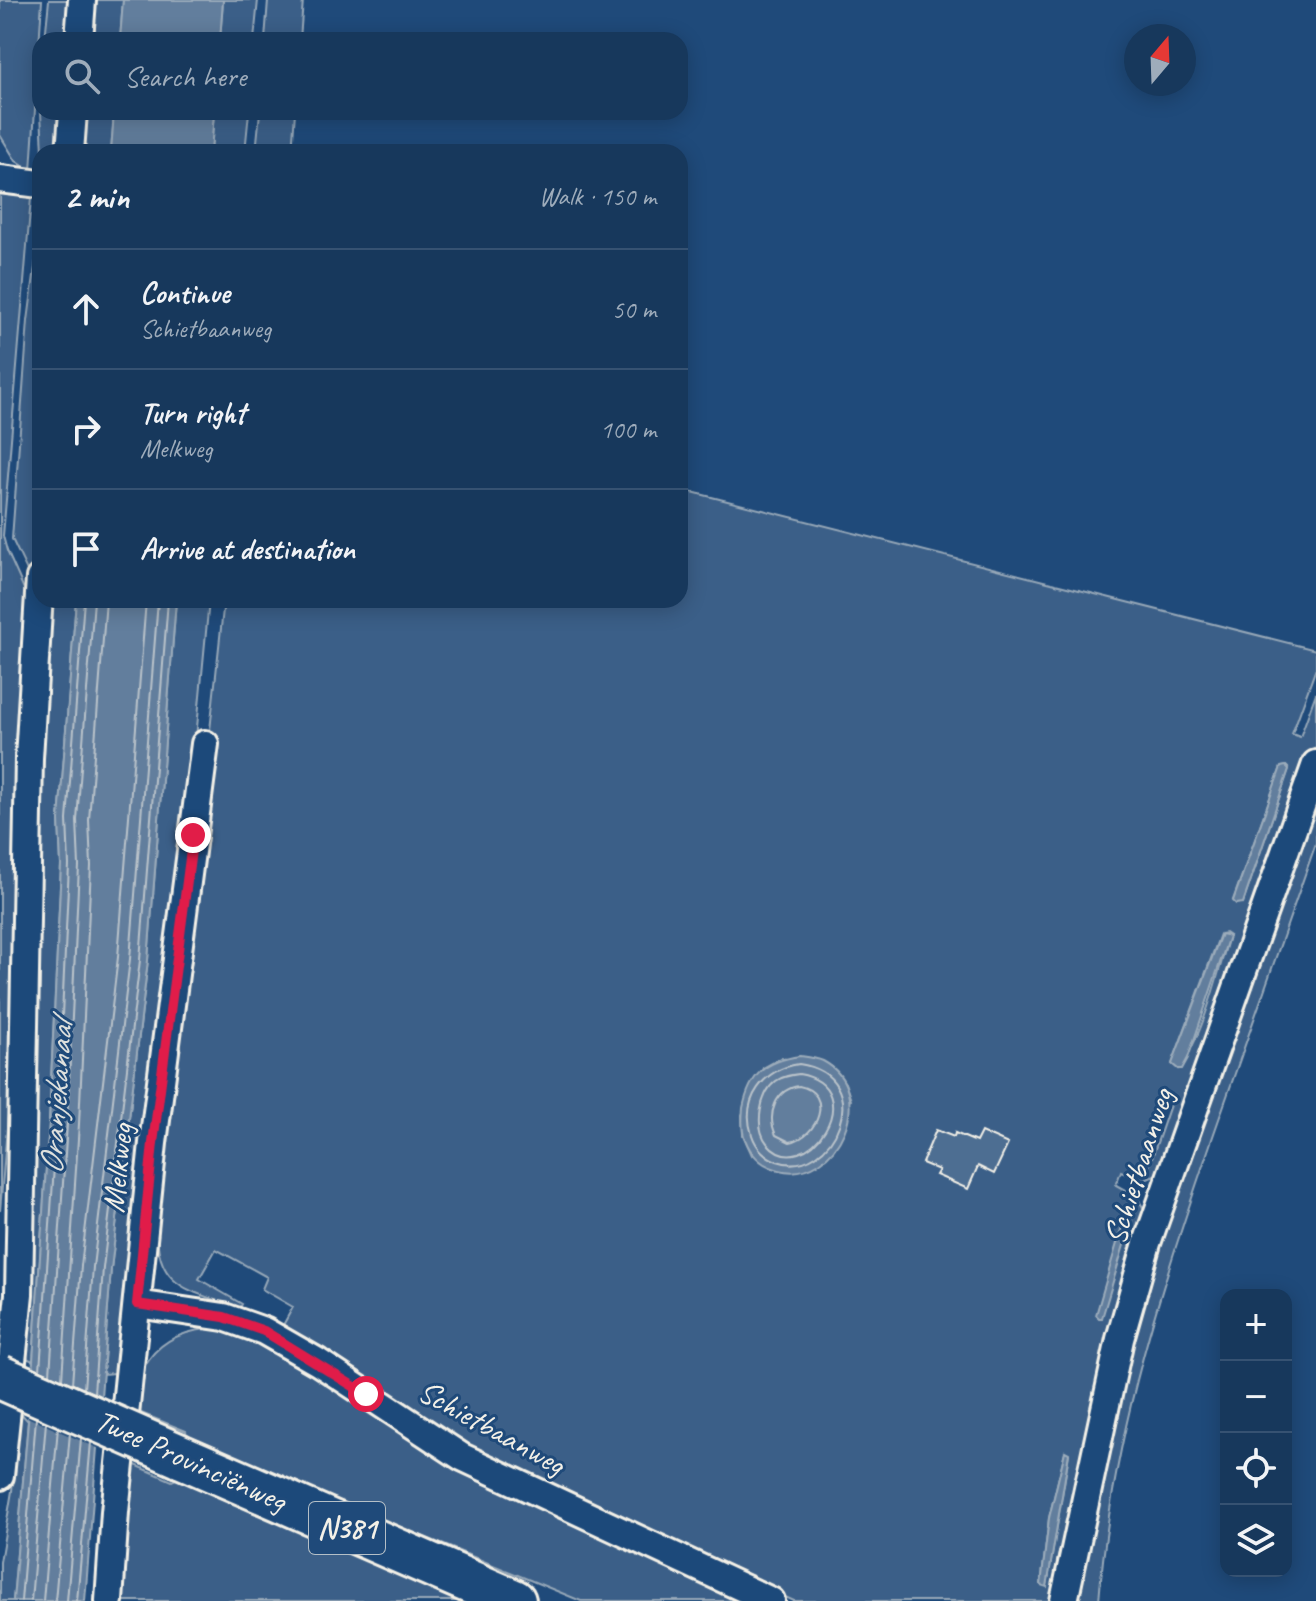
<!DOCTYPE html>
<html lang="en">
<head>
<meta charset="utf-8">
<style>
  body { margin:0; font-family:Caveat,sans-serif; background:#244365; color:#f1f3f6 }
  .controls { position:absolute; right:24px; bottom:24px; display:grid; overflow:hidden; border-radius:16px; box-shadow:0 4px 20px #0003 }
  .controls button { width:72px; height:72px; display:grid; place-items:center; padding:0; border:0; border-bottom:2px solid #365272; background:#17385c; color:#f1f3f6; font:40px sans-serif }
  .compass { position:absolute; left:1124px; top:24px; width:72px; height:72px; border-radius:50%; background:#17385c; box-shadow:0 4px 20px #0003; rotate:19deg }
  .stop { position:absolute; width:24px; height:24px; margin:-18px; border:6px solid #e11d48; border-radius:50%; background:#fff }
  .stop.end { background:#e11d48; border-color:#fff; box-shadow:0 2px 8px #0008 }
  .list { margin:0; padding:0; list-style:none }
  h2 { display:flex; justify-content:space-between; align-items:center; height:104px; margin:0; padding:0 32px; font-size:34px }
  h2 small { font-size:26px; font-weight:400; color:#9eacbb }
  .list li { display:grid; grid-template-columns:52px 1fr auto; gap:24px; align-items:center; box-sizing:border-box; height:120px; padding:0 32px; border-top:2px solid #365272 }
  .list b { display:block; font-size:30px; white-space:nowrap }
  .list p { margin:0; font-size:26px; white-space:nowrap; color:#9eacbb }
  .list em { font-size:26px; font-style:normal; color:#9eacbb }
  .icon { flex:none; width:44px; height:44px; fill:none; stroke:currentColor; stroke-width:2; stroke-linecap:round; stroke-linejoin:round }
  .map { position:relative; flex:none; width:1316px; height:1601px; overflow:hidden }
  .search { position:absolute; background:#17385c; box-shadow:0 4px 20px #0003; left:32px; top:32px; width:656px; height:88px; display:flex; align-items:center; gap:20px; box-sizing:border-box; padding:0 28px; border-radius:24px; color:#9eacbb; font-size:30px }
  .panel { position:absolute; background:#17385c; box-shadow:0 4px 20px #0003; left:32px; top:144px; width:656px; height:464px; border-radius:24px }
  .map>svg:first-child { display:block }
  .green { fill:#3a5f88; stroke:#97a8b8; stroke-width:2; fill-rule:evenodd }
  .water { fill:#627e9d; stroke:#9cacbb; stroke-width:2 }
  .pier { fill:#1f4a7a }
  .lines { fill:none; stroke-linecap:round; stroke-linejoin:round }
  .shore { stroke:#bac3ca; stroke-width:2 }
  .building { fill:#4d6e92; stroke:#f4f1e8; stroke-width:2 }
  .minor-casing { stroke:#f4f1e8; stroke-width:32 }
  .primary-casing { stroke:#f4f1e8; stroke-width:48 }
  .minor { stroke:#1f4a7a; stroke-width:26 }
  .primary { stroke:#1f4a7a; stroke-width:42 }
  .primary-bridge-casing { stroke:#f4f1e8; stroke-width:48; stroke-linecap:butt }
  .primary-bridge { stroke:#1f4a7a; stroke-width:42 }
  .route { stroke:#e11d48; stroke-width:10 }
  .labels { text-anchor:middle; stroke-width:6; stroke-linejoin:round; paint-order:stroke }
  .shield { fill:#1f4a7a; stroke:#b4bfc7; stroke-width:2 }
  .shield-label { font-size:30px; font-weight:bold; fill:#f4f1e8 }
  .street-label { font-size:32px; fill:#f4f1e8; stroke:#1f4a7a }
  .water-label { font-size:34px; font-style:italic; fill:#dee0dd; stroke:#1f4a7a }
</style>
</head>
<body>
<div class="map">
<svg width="1316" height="1601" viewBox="0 0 1316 1601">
  <rect width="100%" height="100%" fill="#1f4a7a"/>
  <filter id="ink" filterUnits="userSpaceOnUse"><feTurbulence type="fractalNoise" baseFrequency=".0125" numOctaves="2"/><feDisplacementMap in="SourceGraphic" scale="16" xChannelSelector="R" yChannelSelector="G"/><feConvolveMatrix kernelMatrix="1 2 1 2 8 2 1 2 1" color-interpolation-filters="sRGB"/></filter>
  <g filter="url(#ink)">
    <path class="green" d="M0,0H42L31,171L16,161L0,135Z
      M49,0H76L72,40H45Z
      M90,0H123L120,40H87Z
      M223,0H258L254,40H220Z
      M268,0H303L300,40H265Z
      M41,112H68L58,152H43Z
      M83,112H114L111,152H79Z
      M214,112H249L245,152H211Z
      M260,112H295L292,152H256Z
      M0,189L30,194L31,198L3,536L7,551L28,598L16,1020L0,1211Z
      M38,200L40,458L31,579L12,539L28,321L36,260Z
      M680,489L1316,650V668L1292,734L1300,737L1316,693V747L1164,1171L1143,1180L1121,1171L1116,1185L1136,1196L1149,1217L1058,1557L1050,1601H794L569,1499L446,1435L312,1343L282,1327L293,1307L262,1289L267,1277L216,1249L199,1279L242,1304L239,1309C190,1289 155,1290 157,1225L224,600H680ZM1286,766L1289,769L1243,903L1233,900L1281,767ZM1225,933L1229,936C1218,973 1202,1041 1178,1069L1172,1064L1220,934ZM781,1058L832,1067L845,1083L851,1100L752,1155L743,1135L742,1115L763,1068ZM1166,1098L1171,1102L1149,1166L1143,1167L1141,1164L1163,1099ZM1065,1452L1069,1454L1047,1586L1041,1584L1049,1518Z
      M44,600H76L59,820L61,865L49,1123L33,1361L22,1356Z
      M176,600H209L190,802L134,1189L115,1373L103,1374L111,1269L148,960Z
      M1316,780V843C1284,935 1251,1027 1219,1119C1164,1276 1112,1434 1099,1601H1077L1078,1583L1156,1238Z
      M206,1329H222L242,1334L752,1601H581L188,1440L186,1431L136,1411C138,1398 138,1379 144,1367C157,1343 180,1332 206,1329Z
      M19,1411L28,1421L13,1601H0V1562L12,1491Z
      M131,1463L172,1481L184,1475L472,1601H120Z"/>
    <path class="water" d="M123,0H223L220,40H120Z
      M114,112H214L211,152H111Z
      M76,600H176L148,960L111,1269L85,1601H13L33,1361L49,1123L61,865L59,820Z
      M1281,767L1286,766L1289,769L1243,903L1236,904L1233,901Z
      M1221,934L1229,936L1188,1058L1182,1069H1178L1172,1064Z
      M800,1056C807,1057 816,1058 823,1061C879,1091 838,1185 779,1170C762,1166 751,1155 745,1139C741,1130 742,1118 743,1108C750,1074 765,1061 800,1056Z
      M1127,1209L1134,1212L1102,1318H1099L1096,1315Z
      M1065,1451L1069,1453L1047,1587L1041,1585L1049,1518Z"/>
    <path class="pier" d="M29,1363L105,1397L102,1450L25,1416Z"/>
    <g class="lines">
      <path class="shore" d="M799,1064C879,1076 834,1181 777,1161C765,1157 756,1147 752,1135C740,1099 764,1069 799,1064Z
        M799,1074C873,1087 805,1188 767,1143C754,1127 760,1093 776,1081C783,1076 791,1075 799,1074Z
        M799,1086C835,1093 818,1137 790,1142L776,1135C766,1114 776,1089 799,1086Z
        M40,1370L57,1123L69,865L67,820L84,600
        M50,1374L67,1124L79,866L77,820L94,600
        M62,1379L79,1124L91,866L89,820L106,600
        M72,1384L81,1266L118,957L146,600
        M84,1389L93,1267L130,959L158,600
        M94,1393L103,1268L140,960L168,600
        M21,1601L36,1418
        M31,1601L46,1422
        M43,1601L58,1427
        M55,1601L70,1433
        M67,1601L81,1438
        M77,1601L91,1442"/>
    </g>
    <path class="building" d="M936,1130L954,1137L955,1133L976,1142L981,1132L1008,1144L994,1174L978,1166L968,1189L936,1175L939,1170L922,1163Z"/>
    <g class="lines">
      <g class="minor-casing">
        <path id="minor" d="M79,40L82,0
          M70,152L73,112
          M0,179L40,184
          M137,1304L224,1317L264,1331L318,1362L462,1457L771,1601
          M0,1476L19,1294L29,758L40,578
          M109,1601L115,1512L153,1143L205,744
          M1064,1601L1120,1339L1147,1243L1316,764"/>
      </g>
      <g class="primary-casing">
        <path id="primary" d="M180,1456L514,1601"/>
      </g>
      <use href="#minor" class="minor"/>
      <use href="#primary" class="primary"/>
      <g class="primary-bridge-casing">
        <path id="primary-bridge" d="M0,1377L180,1456"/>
      </g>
      <use href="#primary-bridge" class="primary-bridge"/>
    </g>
  </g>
  <g class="lines" filter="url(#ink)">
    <path class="route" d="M193,835L153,1143L137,1304L224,1317L264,1331L366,1394"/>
  </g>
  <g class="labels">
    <rect class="shield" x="309" y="1502" width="76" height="52" rx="6"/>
    <g class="shield-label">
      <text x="347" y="1538">N381</text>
    </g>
    <g class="street-label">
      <text transform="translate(1138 1166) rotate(-72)" y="11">Schietbaanweg</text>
      <text transform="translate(117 1168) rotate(-84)" y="11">Melkweg</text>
      <text transform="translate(492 1427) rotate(29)" y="11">Schietbaanweg</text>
      <text transform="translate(191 1460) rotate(24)" y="11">Twee Provinciënweg</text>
    </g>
    <g class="water-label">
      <text transform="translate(55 1098) rotate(-86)" y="12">Oranjekanaal</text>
    </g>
  </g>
</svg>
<div class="controls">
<button>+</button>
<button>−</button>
<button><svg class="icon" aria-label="locate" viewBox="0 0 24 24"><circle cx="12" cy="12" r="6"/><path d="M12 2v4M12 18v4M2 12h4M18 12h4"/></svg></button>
<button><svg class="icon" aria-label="layers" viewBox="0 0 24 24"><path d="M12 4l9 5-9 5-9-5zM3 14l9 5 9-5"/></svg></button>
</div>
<svg class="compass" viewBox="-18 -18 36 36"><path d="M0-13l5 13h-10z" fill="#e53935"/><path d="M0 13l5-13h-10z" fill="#9eacbb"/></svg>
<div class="stop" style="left:366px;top:1394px"></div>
<div class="stop end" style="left:193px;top:835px"></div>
<div class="search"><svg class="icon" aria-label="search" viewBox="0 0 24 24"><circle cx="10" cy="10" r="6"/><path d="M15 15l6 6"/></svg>Search here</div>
<section class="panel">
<h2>2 min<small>Walk · 150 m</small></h2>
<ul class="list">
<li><svg class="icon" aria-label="ahead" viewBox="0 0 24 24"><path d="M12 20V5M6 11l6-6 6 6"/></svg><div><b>Continue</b><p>Schietbaanweg</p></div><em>50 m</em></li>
<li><svg class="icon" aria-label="right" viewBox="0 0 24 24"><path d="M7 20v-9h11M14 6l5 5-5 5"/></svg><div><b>Turn right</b><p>Melkweg</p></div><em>100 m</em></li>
<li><svg class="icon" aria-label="arrive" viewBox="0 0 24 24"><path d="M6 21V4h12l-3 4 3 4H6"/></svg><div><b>Arrive at destination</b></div></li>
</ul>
</section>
</div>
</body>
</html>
